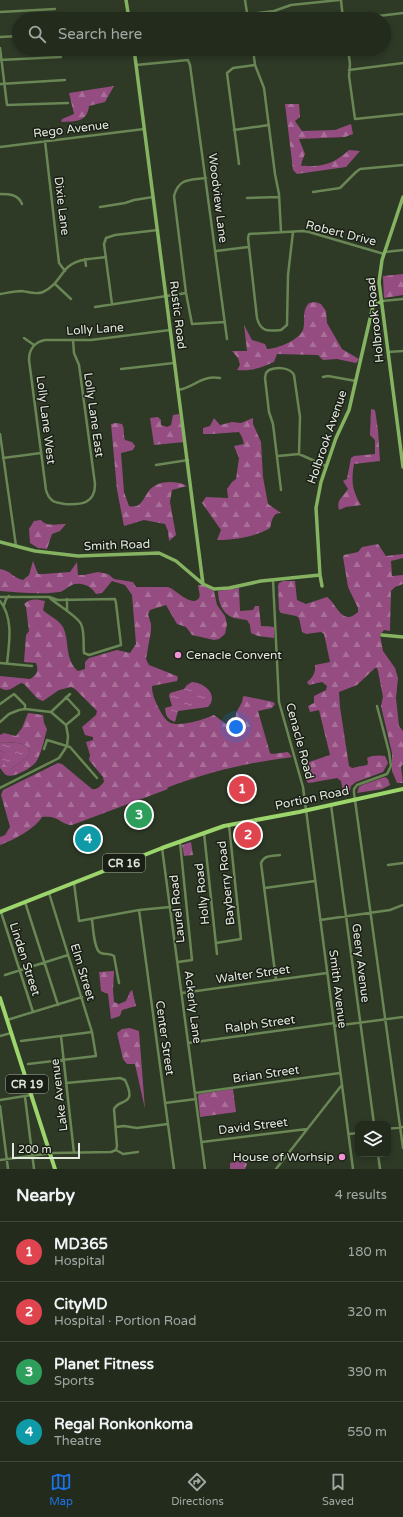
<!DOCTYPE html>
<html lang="en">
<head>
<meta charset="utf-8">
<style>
  body { margin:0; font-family:"Varela Round",sans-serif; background:#2a3325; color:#f1f3f6 }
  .controls { position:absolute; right:12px; bottom:12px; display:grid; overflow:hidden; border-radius:8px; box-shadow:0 2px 6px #0003 }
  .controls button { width:36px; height:36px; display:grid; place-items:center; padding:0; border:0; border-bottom:1px solid #3f473b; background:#222b1c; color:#f1f3f6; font:20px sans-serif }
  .scale { position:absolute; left:12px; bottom:10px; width:68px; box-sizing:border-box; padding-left:4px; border:2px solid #e2e9dd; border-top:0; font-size:11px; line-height:14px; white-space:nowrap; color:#e2e9dd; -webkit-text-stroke:3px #1a1f16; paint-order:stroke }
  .you { position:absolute; left:236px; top:727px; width:14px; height:14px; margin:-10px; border:3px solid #fff; border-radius:50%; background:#1a73e8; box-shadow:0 0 0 6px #1a73e833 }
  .badge { display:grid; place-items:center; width:26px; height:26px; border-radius:50%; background:#1a73e8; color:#fff; font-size:13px; font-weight:700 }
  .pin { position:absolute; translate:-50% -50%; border:2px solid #fff; box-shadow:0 1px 4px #0006 }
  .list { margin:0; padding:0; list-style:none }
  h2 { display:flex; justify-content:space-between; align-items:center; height:52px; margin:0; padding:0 16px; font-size:17px }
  h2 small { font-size:13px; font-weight:400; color:#a2a7a3 }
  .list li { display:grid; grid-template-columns:26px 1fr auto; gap:12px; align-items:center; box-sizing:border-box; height:60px; padding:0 16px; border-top:1px solid #3f473b }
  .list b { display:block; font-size:15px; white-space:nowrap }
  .list p { margin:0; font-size:13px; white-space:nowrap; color:#a2a7a3 }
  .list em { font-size:13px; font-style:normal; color:#a2a7a3 }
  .icon { flex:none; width:22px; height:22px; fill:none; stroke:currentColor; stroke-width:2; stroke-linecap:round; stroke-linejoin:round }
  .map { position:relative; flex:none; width:403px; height:1169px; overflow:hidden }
  .search { position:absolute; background:#222b1c; box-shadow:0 2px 6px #0003; left:12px; right:12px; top:12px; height:44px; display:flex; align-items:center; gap:10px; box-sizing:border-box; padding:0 14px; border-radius:22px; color:#a2a7a3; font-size:15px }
  .sheet { height:292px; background:#222b1c }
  nav { display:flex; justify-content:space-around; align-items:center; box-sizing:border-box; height:56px; border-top:1px solid #3f473b; background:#222b1c; font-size:11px; color:#a2a7a3 }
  nav a { display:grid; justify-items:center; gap:2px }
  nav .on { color:#1a73e8 }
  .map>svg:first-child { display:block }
  .forest { fill:url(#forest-firs) }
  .water { fill:url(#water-ripples) }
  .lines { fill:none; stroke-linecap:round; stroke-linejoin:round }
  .street { stroke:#698654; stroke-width:2.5 }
  .secondary { stroke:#85b361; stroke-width:3.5 }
  .primary { stroke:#9bd56b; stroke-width:4 }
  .poi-dot { fill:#f391d6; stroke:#1a1f16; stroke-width:1.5 }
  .labels { text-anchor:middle; stroke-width:3; stroke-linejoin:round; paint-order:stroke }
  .shield { fill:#1a1f16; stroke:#a6aca1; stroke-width:1 }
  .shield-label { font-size:11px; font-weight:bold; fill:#e2e9dd }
  .street-label { font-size:12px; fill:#e2e9dd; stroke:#1a1f16 }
  .poi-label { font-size:12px; fill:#e2e9dd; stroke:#1a1f16; text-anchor:start }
</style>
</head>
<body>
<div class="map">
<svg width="403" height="1169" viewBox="0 0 403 1169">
  <defs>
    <pattern id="forest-firs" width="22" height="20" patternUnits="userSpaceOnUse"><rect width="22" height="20" fill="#954d81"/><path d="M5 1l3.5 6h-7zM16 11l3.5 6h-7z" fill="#a86f98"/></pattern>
    <pattern id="water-ripples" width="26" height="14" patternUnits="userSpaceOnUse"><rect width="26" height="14" fill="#974f83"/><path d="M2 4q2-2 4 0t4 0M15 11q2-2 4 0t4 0" fill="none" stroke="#aa719a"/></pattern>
  </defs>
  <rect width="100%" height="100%" fill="#2e3926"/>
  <path class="forest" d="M114,86L105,102L89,106C87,123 75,121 61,122L62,119L74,114L69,93Z
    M285,104H299L300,117L295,121L302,131L335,130L351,124L353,134L345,137L299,139L305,154L302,161L301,166C306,165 309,167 314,166C329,165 338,160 349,150L360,151L346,167L297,174L293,170Z
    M403,274V295L384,298L383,276Z
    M315,302L321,304L326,311L327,323L342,349L359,359L356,363L337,359L323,360L318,355L277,354L274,362C259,368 254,371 237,370L240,365L238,358L232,351H247L244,325L252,340L265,344L267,349C277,349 299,340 303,330C306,320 301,312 309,303Z
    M371,409L375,410L378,430L380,461L354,464C351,481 352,490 361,505L346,507L339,510C336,500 343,497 348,489L343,481L347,479L351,458L354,456L375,454V440L370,435Z
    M179,414L184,442L154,445L150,418L158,417L161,420V425L167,427L171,425L173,415Z
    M214,418L220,425L232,422L241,423L253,418V424L261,442L263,477L268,504L281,513C272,513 272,521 270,528C255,537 234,540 217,540L221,530L202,503L206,497L228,498L227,489L232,482L236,479L239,458L234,446L244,444L242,437L239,432L212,434H203V428L210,426Z
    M116,423L122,424C125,429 123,434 125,440L132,442L135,446L133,450L121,453L124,492L129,506C141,509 143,499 148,492C156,480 176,480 187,486L172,490L170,502L176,535L169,541L168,531L165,524L144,520L124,526L117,490L111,424Z
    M41,520C46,527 58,524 66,524L60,531L52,534L47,549L38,548L30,543L29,529L34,521Z
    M378,544L386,556L403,554V558L391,561L392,576L403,575V584L395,587L391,591L390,631L384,630L380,635L383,651L395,668L398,678L396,698L399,726L403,731V764L401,767L403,783H397L392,771V753L381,706L383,697L378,671L377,668H375L357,685L339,692L340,707L349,766L352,768L367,765L368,763L367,758C372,755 380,755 385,756L388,763L383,772L356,782L351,786L349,795L344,797L341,781L337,778L309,783L307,782L303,764L330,755L319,710L310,712L308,706L314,703V696L326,690L327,686L322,682L309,685L307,682C312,678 316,673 315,665L330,662L324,634L321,632L306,634L302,632L299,618L296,616L281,613L279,610L278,586L279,583L283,581H295L297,600L306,604L327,597C337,604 342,627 358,612V608L348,587L343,557L344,555L358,552L362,547Z
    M33,561L38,574H43L70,572L77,562L78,575H84L98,572L108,574L114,579L133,582L136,587H168C175,589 192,608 199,598C201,595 198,589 198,585H202L214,591L217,605L225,616L227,624L225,634L219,639L214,640L192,635L186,627L177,624L166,605L150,610L148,614L151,624V631L146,659L149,665L177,676L178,678L177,681L152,686C152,694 155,700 158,707C161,712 164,719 169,722C178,728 205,719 214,715L230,727L235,725L236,713L242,702L243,697L244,696L273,702L275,704L272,708L258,711L270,753L272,754L288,752L292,757C251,762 208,772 169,787L167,788L168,789L72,825C61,825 59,815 42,817C36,828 12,841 0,845V837L5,835L10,827L1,795L3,790L58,763L62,764L92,789C98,790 100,786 104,782L103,777L89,760L90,755L86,742L93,740V737L85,735L82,727L96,715L97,711L75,689L71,687L59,690L43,701L38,699L24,684L21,683C13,687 9,693 0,688V676L30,679C37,675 39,670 36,663L24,662L26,635L29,631L26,607L24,604C30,598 37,599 45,601L43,610C49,616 58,619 63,627C70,641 64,659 78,671L85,669V662L89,658L117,650L130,653L136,644L132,595L125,585L112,581L102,593L96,594C92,588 88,585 81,584C69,582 67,591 59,592C40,595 19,592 0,591V569C12,571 11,577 23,580L29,575Z
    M239,588L240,611L253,610L255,606H259L261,626L274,627V638L258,636L251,633L250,625L247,620C243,619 237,619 234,618C222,614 218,602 218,591Z
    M28,713L43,715L44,723L47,729C44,740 42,752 36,762C33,767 13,779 6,775C4,774 2,770 0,768V750L5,753L11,769L27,757L30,753C28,740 9,743 0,742V735L4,733L16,736L22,728Z
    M385,777L388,779L390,785L382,789L357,793L359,787L362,785Z
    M191,842L193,855L184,856L182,845Z
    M114,971L113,990L114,1002L119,1004L126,1001L130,992L132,990L136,1006L122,1010L120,1016L111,1019L108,994L101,991L99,972Z
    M130,1028L139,1031L145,1109L135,1064H127L123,1059L117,1033L122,1029Z
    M233,1089L236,1112L200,1117L198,1096L199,1094Z
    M243,1160L247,1164L245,1169H230V1163Z"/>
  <path class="water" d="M192,682C205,683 219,695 208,707L178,711L175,722C167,719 166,716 165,708L172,706L169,696L170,693L184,689L187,685Z
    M0,742C9,743 28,740 30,753L27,757L11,769C6,767 4,765 2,760L5,757V753L0,750Z"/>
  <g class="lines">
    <path class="street" d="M245,0L248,19
      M341,0L343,19
      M0,12L55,9
      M212,19L274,11L291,5L339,0
      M354,19L403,13
      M0,37L19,36
      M0,48L7,105L68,103
      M253,49L255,65L264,88L275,174L279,194L281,232
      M348,49L350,64L349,76L355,119L403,114
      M0,60L61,57
      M136,65L188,60L190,65L227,339
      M349,70L403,63
      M0,84L65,80
      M234,130L269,125
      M45,141L59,263L65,271
      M0,147L144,129
      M239,164L227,73L233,68L255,65
      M206,178C189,180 179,178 174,196L186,293L192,324L225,322
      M313,192L340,188L356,172L360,169L403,165
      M0,194C9,194 18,194 22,204
      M247,198L279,197
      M100,207L125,203L134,200L153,197
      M293,232L288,275L287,325L281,330C269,331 261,333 257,318L248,238L249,234L303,231L309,232L384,254
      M216,251L248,247
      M385,252L403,250
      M85,259L86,266
      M55,284L71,299
      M0,294C7,293 15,291 22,291C29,292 36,295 43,292C54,287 58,279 65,270C75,258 92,259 106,257
      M382,301L403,299
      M112,304L104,244L106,238L115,235L158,230
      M95,307L186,293
      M24,338L34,345
      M73,340L74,353L79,365L95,484C95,504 81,505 65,504C61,503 56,503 53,501C49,498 47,494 46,490L29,360C29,349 35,342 45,340H91L170,330
      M388,352L403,351
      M121,369L174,363
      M323,377L328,376L356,381
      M178,390C195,387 201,375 220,378
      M0,434L16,546
      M278,456L299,454L326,466
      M3,458L41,453
      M156,465L188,460
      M281,490L273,424L269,412L265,378L266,373L269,370C277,367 290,367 294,375L300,417L299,454
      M273,580L279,702L303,787L353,1169
      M0,597H49C57,605 77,616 81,624C85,632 83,644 84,653L89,655L121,645L116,603L115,599L58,600L49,597
      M0,601C14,619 9,643 7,664
      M4,605L6,599L9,596
      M67,610V599
      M0,663L32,666
      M0,704L14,694L25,705V709
      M377,706L389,752L391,766L387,774L357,785L354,789V793L403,1148
      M51,712L70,694
      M0,722L9,714L19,710L25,709L51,712L66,725L68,736L67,746L59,758L0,788
      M66,725L79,714V711L66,697
      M44,749L47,740L70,747L97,778
      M331,805L374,1124
      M204,833L217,954
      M162,848L205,1169
      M388,865L403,863
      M74,883L79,921L139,910L170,907
      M265,888L315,881
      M25,902L58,1005
      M139,910L174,1169
      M1,912L33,1012
      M92,919C93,927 94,951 101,953C106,955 110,953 114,956L119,983
      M320,920L390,910L403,905
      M216,943L241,939L229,825
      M178,962L192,960L180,842
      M5,975L68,955
      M276,980L261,863C264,855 272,856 280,855
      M182,993L327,973
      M7,1020L82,997
      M334,1026L403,1017
      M0,1036L11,1033
      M61,1036L74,1153
      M21,1041L92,1032
      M188,1043L334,1023
      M28,1064L96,1056L92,1032L49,893
      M66,1083L120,1078L125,1080C138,1107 119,1098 114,1109L117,1146L116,1150
      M195,1093L340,1073
      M25,1097L34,1169
      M0,1100L31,1095
      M165,1103L196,1099
      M0,1106L8,1169
      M116,1127L124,1126L137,1128L168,1124
      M388,1129L403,1127
      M349,1134L358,1133
      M202,1142L307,1129
      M116,1150L123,1154L138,1152
      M378,1154L380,1169
      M0,1160L53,1153L111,1152L116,1150
      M276,1169L341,1086"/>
    <path class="secondary" d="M126,0L129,19
      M134,49L203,584
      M403,197L382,260L379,282L403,467
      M0,542L35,551L78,556L159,553L176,561L203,584L214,589L229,588L261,581L320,575
      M322,586L320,575L316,508L321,482L336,438L349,410L373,306L382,301
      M382,635L403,637"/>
    <path class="primary" d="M0,912L162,848L224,826L299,812L403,789
      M0,998L55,1169"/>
  </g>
  <g class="poi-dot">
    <circle cx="178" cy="655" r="4"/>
    <circle cx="342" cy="1157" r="4"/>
  </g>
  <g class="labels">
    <g class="shield">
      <rect x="103" y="854" width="42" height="18" rx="3"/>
      <rect x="6" y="1075" width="42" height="18" rx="3"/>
    </g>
    <g class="shield-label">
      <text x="124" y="867">CR 16</text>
      <text x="27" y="1088">CR 19</text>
    </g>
    <g class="street-label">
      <text transform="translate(71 129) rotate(-7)" y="4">Rego Avenue</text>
      <text transform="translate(218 198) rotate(83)" y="4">Woodview Lane</text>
      <text transform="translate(62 206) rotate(83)" y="4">Dixie Lane</text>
      <text transform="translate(341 233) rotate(14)" y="4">Robert Drive</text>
      <text transform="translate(178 315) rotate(83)" y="4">Rustic Road</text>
      <text transform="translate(375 320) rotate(-96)" y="4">Holbrook Road</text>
      <text transform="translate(95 329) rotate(-4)" y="4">Lolly Lane</text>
      <text transform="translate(94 415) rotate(82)" y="4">Lolly Lane East</text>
      <text transform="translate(46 420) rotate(83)" y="4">Lolly Lane West</text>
      <text transform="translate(327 437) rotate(-71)" y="4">Holbrook Avenue</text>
      <text transform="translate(117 545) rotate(-2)" y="4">Smith Road</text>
      <text transform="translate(300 741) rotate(75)" y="4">Cenacle Road</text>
      <text transform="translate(312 798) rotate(-12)" y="4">Portion Road</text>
      <text transform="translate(226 883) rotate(-96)" y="4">Bayberry Road</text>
      <text transform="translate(202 894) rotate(-96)" y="4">Holly Road</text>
      <text transform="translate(177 909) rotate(-96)" y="4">Laurel Road</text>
      <text transform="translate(25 959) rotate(72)" y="4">Linden Street</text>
      <text transform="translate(361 963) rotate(83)" y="4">Geery Avenue</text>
      <text transform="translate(83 972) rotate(73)" y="4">Elm Street</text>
      <text transform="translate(253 974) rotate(-8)" y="4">Walter Street</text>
      <text transform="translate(338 989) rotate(83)" y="4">Smith Avenue</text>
      <text transform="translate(193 1007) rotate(83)" y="4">Ackerly Lane</text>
      <text transform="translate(260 1024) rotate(-8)" y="4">Ralph Street</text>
      <text transform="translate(165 1038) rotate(82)" y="4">Center Street</text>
      <text transform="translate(266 1074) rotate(-8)" y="4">Brian Street</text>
      <text transform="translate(59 1095) rotate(-97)" y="4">Lake Avenue</text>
      <text transform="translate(253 1126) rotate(-7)" y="4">David Street</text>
    </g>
    <g class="poi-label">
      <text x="186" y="659">Cenacle Convent</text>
      <text x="334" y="1161" text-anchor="end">House of Worhsip</text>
    </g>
  </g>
</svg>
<div class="controls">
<button><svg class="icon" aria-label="layers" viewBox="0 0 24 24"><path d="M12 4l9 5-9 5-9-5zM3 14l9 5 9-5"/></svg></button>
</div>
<div class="scale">200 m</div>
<div class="you"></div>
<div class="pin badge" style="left:242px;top:789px;background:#e0444e">1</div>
<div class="pin badge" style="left:248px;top:835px;background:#e0444e">2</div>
<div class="pin badge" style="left:139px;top:815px;background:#2e9e5b">3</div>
<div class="pin badge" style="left:88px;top:839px;background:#0f9aa8">4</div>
<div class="search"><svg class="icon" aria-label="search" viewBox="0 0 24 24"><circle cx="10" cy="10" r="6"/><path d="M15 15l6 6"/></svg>Search here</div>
</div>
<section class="sheet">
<h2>Nearby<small>4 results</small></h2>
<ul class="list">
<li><span class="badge" style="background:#e0444e">1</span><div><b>MD365</b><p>Hospital</p></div><em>180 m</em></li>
<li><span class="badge" style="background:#e0444e">2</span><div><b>CityMD</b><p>Hospital · Portion Road</p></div><em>320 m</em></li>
<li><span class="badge" style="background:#2e9e5b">3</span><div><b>Planet Fitness</b><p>Sports</p></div><em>390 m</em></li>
<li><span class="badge" style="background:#0f9aa8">4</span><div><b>Regal Ronkonkoma</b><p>Theatre</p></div><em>550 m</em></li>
</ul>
</section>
<nav>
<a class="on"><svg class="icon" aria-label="map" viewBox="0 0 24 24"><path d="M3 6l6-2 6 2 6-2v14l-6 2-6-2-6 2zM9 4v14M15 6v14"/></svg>Map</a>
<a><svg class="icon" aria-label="directions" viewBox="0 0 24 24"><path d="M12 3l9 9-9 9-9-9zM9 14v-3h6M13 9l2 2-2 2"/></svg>Directions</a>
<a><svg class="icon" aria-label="saved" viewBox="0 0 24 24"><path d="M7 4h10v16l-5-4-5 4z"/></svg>Saved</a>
</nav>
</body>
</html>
